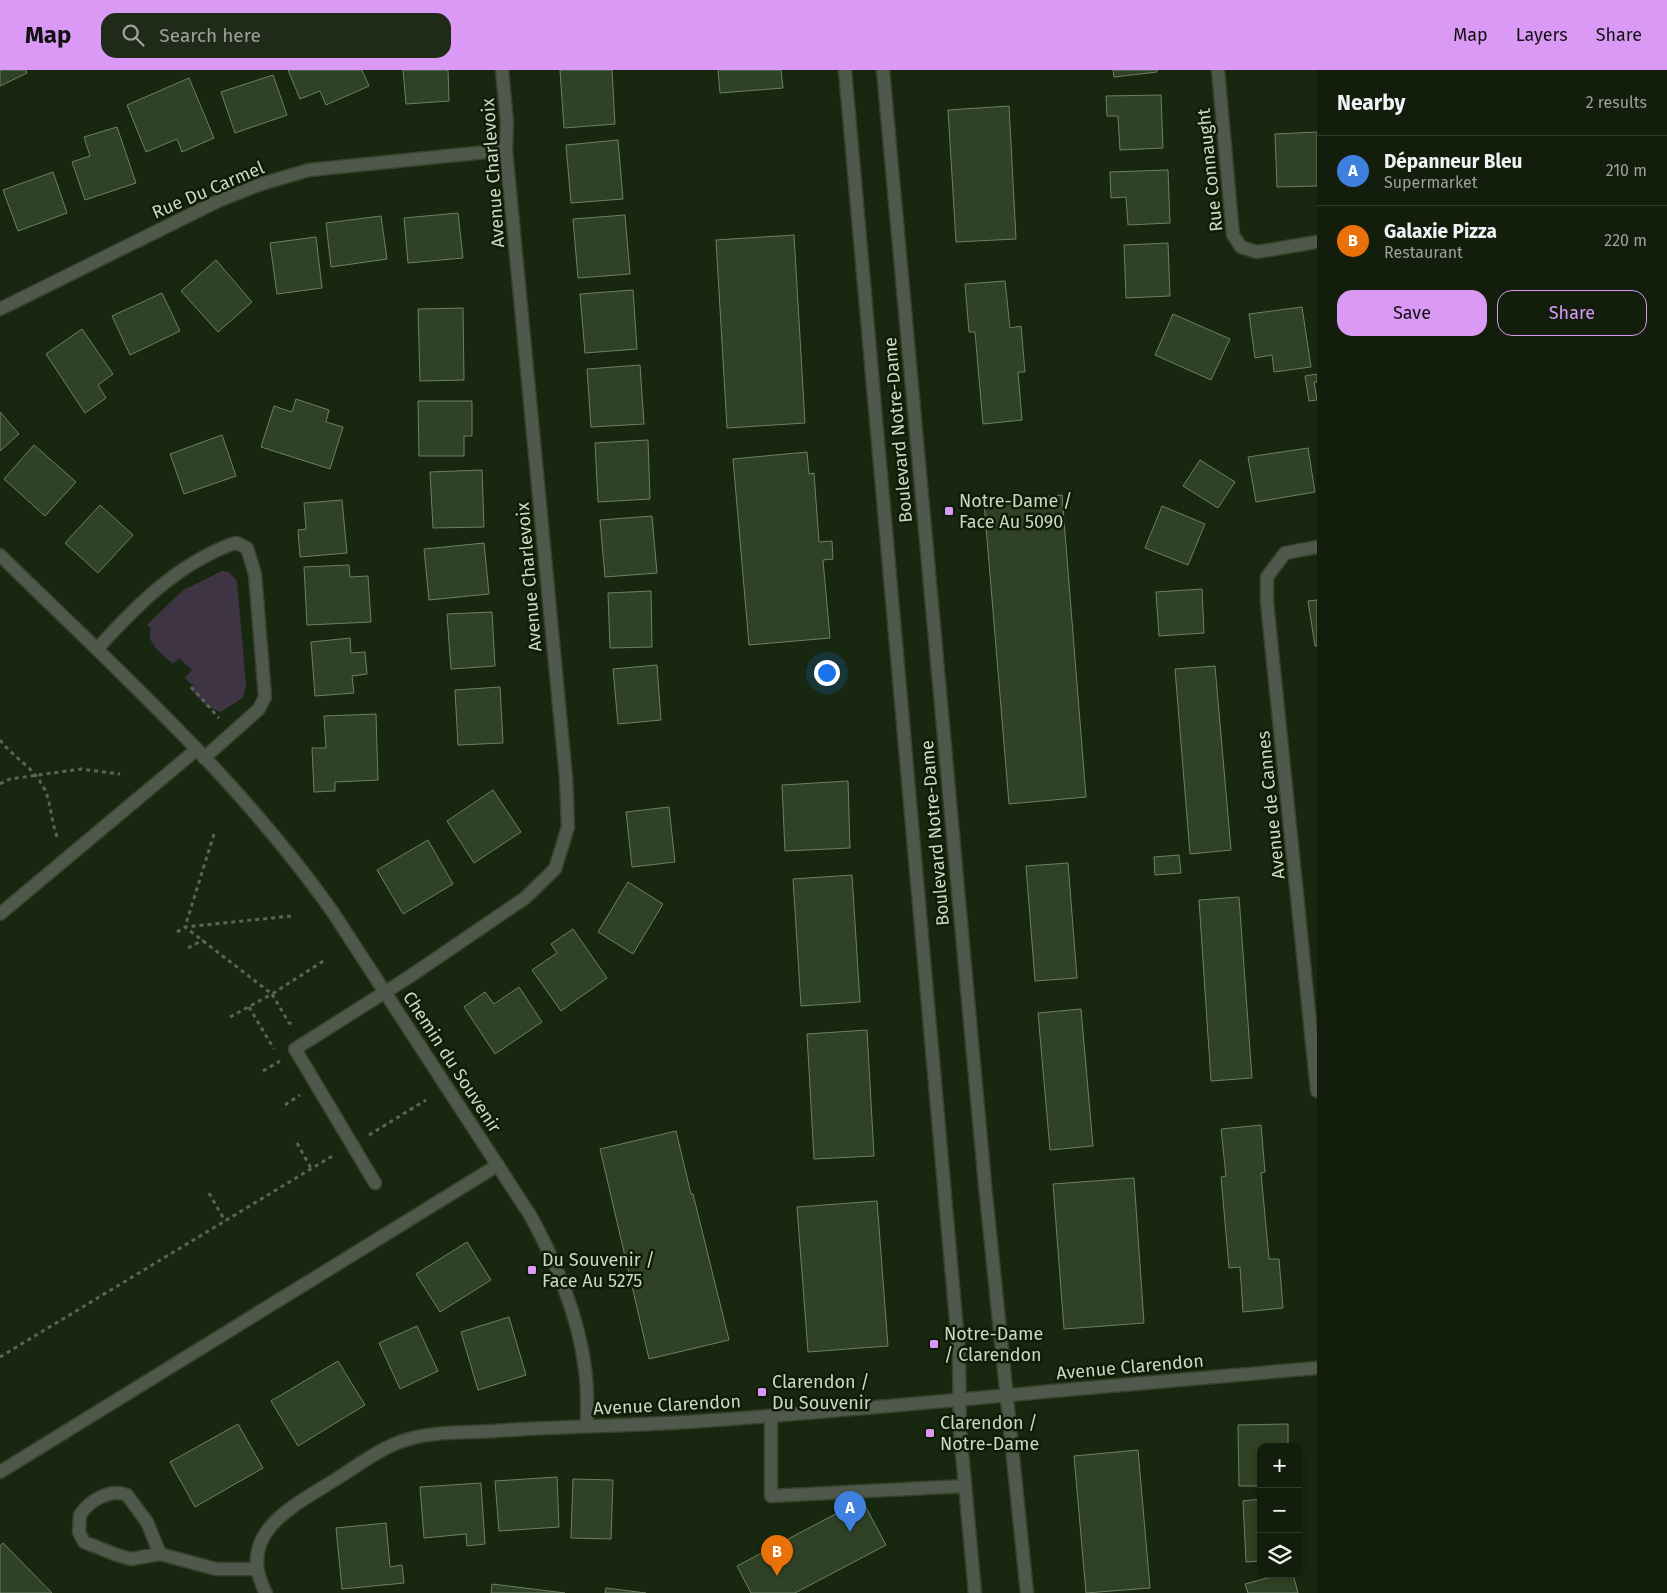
<!DOCTYPE html>
<html lang="en">
<head>
<meta charset="utf-8">
<style>
  body { margin:0; font-family:"Fira Sans",sans-serif; background:#1f2a19; color:#f1f3f6 }
  .controls { position:absolute; right:15px; bottom:15px; display:grid; overflow:hidden; border-radius:10px; box-shadow:0 2px 8px #0003 }
  .controls button { width:45px; height:45px; display:grid; place-items:center; padding:0; border:0; border-bottom:1px solid #313b2c; background:#121d0b; color:#f1f3f6; font:25px sans-serif }
  .you { position:absolute; left:826px; top:602px; width:18px; height:18px; margin:-12px; border:4px solid #fff; border-radius:50%; background:#1a73e8; box-shadow:0 0 0 8px #1a73e833 }
  .badge { display:grid; place-items:center; width:32px; height:32px; border-radius:50%; background:#db99f6; color:#fff; font-size:16px; font-weight:700 }
  .pin { position:absolute; translate:-50% -41px; filter:drop-shadow(0 1px 2px #0008) }
  .pin::after { content:''; position:absolute; top:26px; width:18px; height:15px; background:inherit; clip-path:polygon(0 0,100% 0,50% 100%) }
  .list { margin:0; padding:0; list-style:none }
  h2 { display:flex; justify-content:space-between; align-items:center; height:65px; margin:0; padding:0 20px; font-size:21px }
  h2 small { font-size:16px; font-weight:400; color:#9ca29d }
  .list li { display:grid; grid-template-columns:32px 1fr auto; gap:15px; align-items:center; box-sizing:border-box; height:70px; padding:0 20px; border-top:1px solid #313b2c }
  .list b { display:block; font-size:19px; white-space:nowrap }
  .list p { margin:0; font-size:16px; white-space:nowrap; color:#9ca29d }
  .list em { font-size:16px; font-style:normal; color:#9ca29d }
  .actions { display:flex; gap:10px; padding:15px 20px }
  .actions a { flex:1; padding:11px 0; border:1px solid #db99f6; border-radius:15px; text-align:center; font-size:18px; color:#db99f6 }
  .actions .main { background:#db99f6; color:#111 }
  .icon { flex:none; width:28px; height:28px; fill:none; stroke:currentColor; stroke-width:2; stroke-linecap:round; stroke-linejoin:round }
  .map { position:relative; flex:none; width:1317px; height:1523px; overflow:hidden }
  header { display:flex; align-items:center; gap:30px; box-sizing:border-box; height:70px; padding:0 25px; background:#db99f6; color:#111 }
  header strong { font-size:24px }
  nav { display:flex; gap:28px; margin-inline-start:auto; font-size:18px }
  .search { width:350px; height:45px; background:#1f2a19; display:flex; align-items:center; gap:12px; box-sizing:border-box; padding:0 18px; border-radius:15px; color:#9ca29d; font-size:19px }
  main { display:flex }
  aside { flex:1; background:#121d0b }
  .map>svg:first-child { display:block }
  .green { fill:#3f3444 }
  .building { fill:#304225; stroke:#6e8064 }
  .lines { fill:none; stroke-linecap:round; stroke-linejoin:round }
  .minor-casing { stroke:#35432c; stroke-width:15 }
  .path { stroke:#596651; stroke-width:3; stroke-dasharray:4 4; stroke-linecap:butt }
  .minor { stroke:#4f584a; stroke-width:12 }
  .poi-dot { fill:#db99f6; stroke:#0f1d06; stroke-width:2 }
  .labels { text-anchor:middle; stroke-width:5; stroke-linejoin:round; paint-order:stroke }
  .street-label { font-size:18px; fill:#cdd7c7; stroke:#0f1d06 }
  .poi-label { font-size:18px; fill:#cdd7c7; stroke:#0f1d06; text-anchor:start }
</style>
</head>
<body>
<header>
<strong>Map</strong>
<div class="search"><svg class="icon" aria-label="search" viewBox="0 0 24 24"><circle cx="10" cy="10" r="6"/><path d="M15 15l6 6"/></svg>Search here</div>
<nav><a>Map</a><a>Layers</a><a>Share</a></nav>
</header>
<main>
<div class="map">
<svg width="1317" height="1523" viewBox="0 0 1317 1523">
  <rect width="100%" height="100%" fill="#18270f"/>
  <path class="green" d="M222,501L229,502L237,511L246,615L243,628L220,642L208,637L191,620L194,617L185,608L192,600L179,588L173,594C163,584 145,574 151,558L147,555L183,520Z"/>
  <path class="building" d="M0,0H26L27,3L0,16Z
    M288,0H362L369,16L326,35L320,21L300,29Z
    M403,0H448L449,31L406,34Z
    M560,0H612L615,54L564,58Z
    M718,0H781L783,18L720,23Z
    M1113,0H1157V2L1114,7Z
    M273,5L287,45L235,63L221,22Z
    M189,8L214,68L182,82L177,69L146,82L127,35Z
    M1161,25L1163,78L1120,80L1118,46H1107L1106,26Z
    M1009,36L1016,169L956,172L948,40Z
    M117,57L136,113L85,130L72,92L90,86L84,67Z
    M1317,62V116L1277,117L1275,64Z
    M618,70L623,129L571,133L566,75Z
    M1168,100L1170,153L1128,155L1126,127L1111,128L1110,102Z
    M53,102L67,143L18,161L3,120Z
    M458,143L463,188L408,193L404,148Z
    M625,145L630,204L578,208L573,149Z
    M381,146L387,189L331,197L326,153Z
    M794,165L805,353L727,358L716,170Z
    M316,167L322,218L277,224L270,173Z
    M1168,173L1170,226L1126,228L1124,175Z
    M216,190L252,232L218,262L181,221Z
    M1005,211L1010,258L1021,256L1025,302H1018L1022,350L983,354L975,262H969L965,214Z
    M633,220L637,279L585,283L580,224Z
    M162,223L180,261L130,285L112,246Z
    M1302,237L1311,297L1274,302L1272,285L1255,288L1249,244Z
    M463,238L464,310L420,311L418,239Z
    M1173,244L1230,269L1211,310L1155,285Z
    M82,259L113,304L98,315L106,328L85,343L46,284Z
    M640,295L644,354L591,357L587,299Z
    M1317,304V312H1314L1317,330L1309,331L1305,306Z
    M296,329L329,340L326,352L343,357L330,399L261,377L274,336L292,342Z
    M418,331H472V366H464V386H419Z
    M0,342L19,364L0,381Z
    M222,365L236,406L184,424L170,384Z
    M648,370L650,429L598,432L595,373Z
    M34,375L76,412L45,446L4,409Z
    M1308,378L1315,422L1256,432L1248,387Z
    M807,382L809,404L814,403L819,472L832,471L833,489L823,490L830,568L749,575L733,389Z
    M1200,390L1235,412L1218,438L1183,416Z
    M482,400L484,457L433,458L430,402Z
    M1062,425L1086,727L1009,734L984,432Z
    M342,430L347,483L300,487L298,460L306,459L304,433Z
    M100,435L133,465L98,503L65,473Z
    M1162,436L1205,454L1188,495L1145,478Z
    M652,446L657,503L605,507L600,450Z
    M484,473L489,524L429,530L424,479Z
    M349,495L350,507L368,506L371,552L307,555L304,497Z
    M1202,519L1204,563L1159,566L1156,522Z
    M651,521L652,577L610,578L608,523Z
    M1317,530V576H1315L1308,531Z
    M492,542L495,596L451,599L447,544Z
    M350,568L351,583L365,582L367,604L352,606L354,623L315,626L311,572Z
    M657,595L661,650L618,654L613,599Z
    M1215,596L1231,780L1190,784L1175,599Z
    M500,617L503,673L458,675L455,620Z
    M376,644L378,710L335,712V721L314,722L312,678H326L324,646Z
    M848,711L850,778L785,781L782,715Z
    M493,720L521,762L474,793L447,751Z
    M669,737L675,792L632,797L626,742Z
    M428,770L453,814L403,844L377,800Z
    M1179,785L1181,803L1155,805L1154,787Z
    M1068,793L1077,908L1035,911L1026,796Z
    M852,805L860,932L801,936L793,809Z
    M628,812L663,834L633,884L598,862Z
    M1239,827L1252,1008L1211,1011L1199,830Z
    M573,859L607,908L561,941L532,900L557,883L551,874Z
    M519,917L542,952L495,984L464,937L485,922L494,934Z
    M1081,939L1093,1076L1050,1080L1038,943Z
    M867,960L874,1086L814,1089L807,964Z
    M1261,1055L1265,1102L1261,1103L1269,1189H1279L1283,1238L1243,1242L1240,1197L1229,1198L1221,1107L1226,1106L1221,1059Z
    M676,1061L691,1124H693L729,1270L649,1289L600,1079Z
    M1134,1108L1144,1253L1064,1259L1053,1114Z
    M877,1131L888,1276L808,1282L797,1137Z
    M467,1172L491,1210L440,1242L416,1204Z
    M509,1247L526,1305L478,1320L461,1262Z
    M417,1256L438,1301L400,1319L379,1273Z
    M338,1291L365,1335L298,1376L271,1331Z
    M238,1354L263,1398L195,1437L170,1392Z
    M1288,1354V1377H1261V1416H1239L1238,1355Z
    M1138,1380L1150,1518L1086,1523L1074,1386Z
    M557,1407L559,1457L499,1461L495,1411Z
    M573,1409L613,1410L611,1469L571,1468Z
    M481,1413L485,1474L467,1476L466,1464L424,1468L420,1417Z
    M1261,1429V1491L1246,1492L1243,1431Z
    M862,1430L886,1475L795,1523H751L737,1496Z
    M386,1453L390,1497L402,1495L404,1513L342,1519L336,1458Z
    M3,1473L52,1523H0V1476Z
    M1283,1504H1293L1298,1523H1248L1245,1514Z
    M492,1514L565,1523H491Z
    M606,1518L646,1523H605Z"/>
  <g class="lines">
    <g class="minor-casing">
      <path id="minor" d="M845,0L959,1284L960,1361L975,1523
        M883,0L985,1115L1027,1523
        M1218,0L1233,165L1241,177L1257,182L1317,172
        M0,239L218,131L261,114L309,100L506,80
        M1317,477L1285,483L1267,507V532L1317,1021
        M0,485C116,599 238,708 332,841L530,1145C555,1190 579,1247 585,1299C588,1317 587,1337 587,1356
        M97,579C136,536 176,495 232,474L237,473L247,478L255,504L265,627L259,639L204,688
        M0,844L196,680
        M375,1113L295,979L409,907L525,828L555,799L568,757L566,708L506,80L507,52L502,0
        M771,1347V1426L965,1416
        M0,1402L498,1095
        M160,1484L147,1452L127,1425C110,1418 89,1431 80,1445L79,1462L84,1472L117,1485L131,1489L160,1484L216,1499H258
        M266,1523C233,1462 297,1434 338,1408C360,1394 383,1376 409,1369C436,1361 467,1363 495,1361C564,1356 633,1356 702,1351C819,1343 936,1332 1053,1321C1141,1313 1229,1306 1317,1298"/>
    </g>
    <path class="path" d="M191,617L219,648
      M0,670C12,686 31,696 41,713C52,729 50,751 58,769
      M0,714L10,709L81,699L120,704
      M214,764L185,857L272,924L325,890
      M177,862L185,857L291,846
      M188,878L203,870
      M249,937L274,979
      M230,947L272,924L289,953L294,954
      M263,1001L280,991
      M285,1035L300,1025
      M369,1065L426,1030
      M297,1073L311,1098
      M209,1123L225,1151
      M0,1287L334,1085"/>
    <use href="#minor" class="minor"/>
  </g>
  <g class="poi-dot">
    <rect x="944" y="436" width="10" height="10" rx="2.5"/>
    <rect x="527" y="1195" width="10" height="10" rx="2.5"/>
    <rect x="929" y="1269" width="10" height="10" rx="2.5"/>
    <rect x="757" y="1317" width="10" height="10" rx="2.5"/>
    <rect x="925" y="1358" width="10" height="10" rx="2.5"/>
  </g>
  <g class="labels">
    <g class="street-label">
      <text transform="translate(1210 100) rotate(-96)" y="6">Rue Connaught</text>
      <text transform="translate(493 103) rotate(-94)" y="6">Avenue Charlevoix</text>
      <text transform="translate(208 120) rotate(-23)" y="6">Rue Du Carmel</text>
      <text transform="translate(898 360) rotate(-95)" y="6">Boulevard Notre-Dame</text>
      <text transform="translate(529 507) rotate(-95)" y="6">Avenue Charlevoix</text>
      <text transform="translate(1271 735) rotate(-96)" y="6">Avenue de Cannes</text>
      <text transform="translate(935 763) rotate(-95)" y="6">Boulevard Notre-Dame</text>
      <text transform="translate(452 992) rotate(57)" y="6">Chemin du Souvenir</text>
      <text transform="translate(1130 1297) rotate(-5)" y="6">Avenue Clarendon</text>
      <text transform="translate(667 1335) rotate(-3)" y="6">Avenue Clarendon</text>
    </g>
    <g class="poi-label">
      <text x="959" y="437">Notre-Dame /<tspan x="959" dy="21">Face Au 5090</tspan></text>
      <text x="542" y="1196">Du Souvenir /<tspan x="542" dy="21">Face Au 5275</tspan></text>
      <text x="944" y="1270">Notre-Dame<tspan x="944" dy="21">/ Clarendon</tspan></text>
      <text x="772" y="1318">Clarendon /<tspan x="772" dy="21">Du Souvenir</tspan></text>
      <text x="940" y="1359">Clarendon /<tspan x="940" dy="21">Notre-Dame</tspan></text>
    </g>
  </g>
</svg>
<div class="controls">
<button>+</button>
<button>−</button>
<button><svg class="icon" aria-label="layers" viewBox="0 0 24 24"><path d="M12 4l9 5-9 5-9-5zM3 14l9 5 9-5"/></svg></button>
</div>
<div class="you"></div>
<div class="pin badge" style="left:850px;top:1462px;background:#3f7fe0">A</div>
<div class="pin badge" style="left:777px;top:1506px;background:#e8710a">B</div>
</div>
<aside>
<h2>Nearby<small>2 results</small></h2>
<ul class="list">
<li><span class="badge" style="background:#3f7fe0">A</span><div><b>Dépanneur Bleu</b><p>Supermarket</p></div><em>210 m</em></li>
<li><span class="badge" style="background:#e8710a">B</span><div><b>Galaxie Pizza</b><p>Restaurant</p></div><em>220 m</em></li>
</ul>
<div class="actions"><a class="main">Save</a><a>Share</a></div>
</aside>
</main>
</body>
</html>
